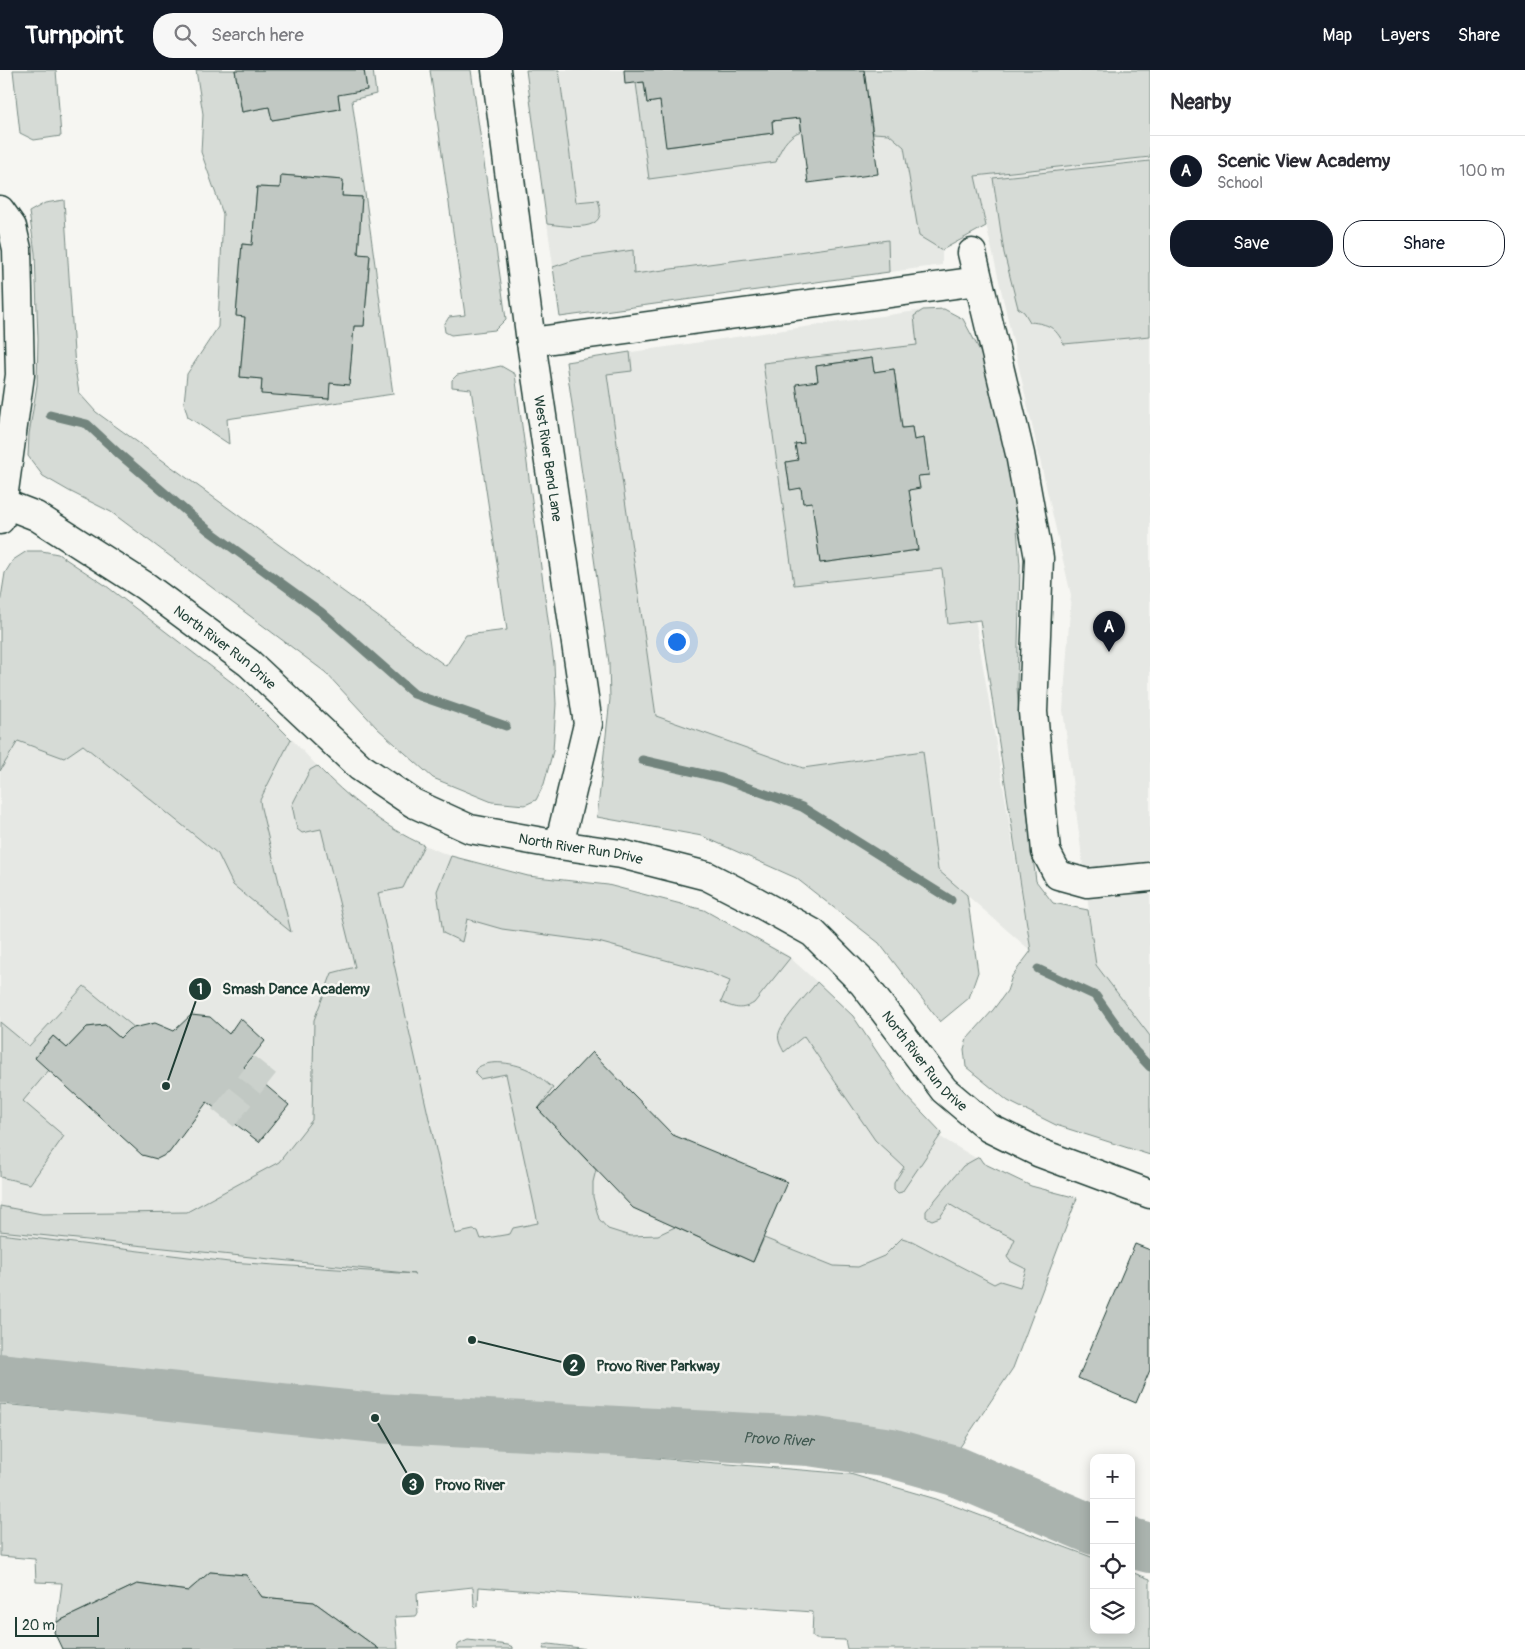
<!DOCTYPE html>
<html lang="en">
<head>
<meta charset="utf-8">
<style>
  body { margin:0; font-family:Pangolin,sans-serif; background:#f7f7f7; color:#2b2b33 }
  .controls { position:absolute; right:15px; bottom:15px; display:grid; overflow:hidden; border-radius:10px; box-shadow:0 2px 12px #0003 }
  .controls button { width:45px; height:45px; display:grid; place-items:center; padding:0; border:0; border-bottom:1px solid #e1e1e2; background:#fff; color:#2b2b33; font:25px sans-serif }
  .scale { position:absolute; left:15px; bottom:12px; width:84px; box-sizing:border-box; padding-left:5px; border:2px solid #1f3d34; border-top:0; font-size:14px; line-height:18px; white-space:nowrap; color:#1f3d34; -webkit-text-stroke:4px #f6f6f2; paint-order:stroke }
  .you { position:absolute; left:676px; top:571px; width:18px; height:18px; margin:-12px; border:4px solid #fff; border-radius:50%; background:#1a73e8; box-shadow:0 0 0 8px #1a73e833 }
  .badge { display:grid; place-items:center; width:32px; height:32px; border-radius:50%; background:#111827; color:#fff; font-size:16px; font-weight:700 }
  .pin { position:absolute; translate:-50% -41px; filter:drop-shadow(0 1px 2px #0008) }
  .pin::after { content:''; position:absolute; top:26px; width:18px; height:15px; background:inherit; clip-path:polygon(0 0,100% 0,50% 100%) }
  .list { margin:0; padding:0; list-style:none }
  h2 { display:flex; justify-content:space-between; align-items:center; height:65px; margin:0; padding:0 20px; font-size:21px }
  h2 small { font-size:16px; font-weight:400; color:#7c7c81 }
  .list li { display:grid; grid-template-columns:32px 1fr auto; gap:15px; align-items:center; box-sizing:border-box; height:70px; padding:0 20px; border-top:1px solid #e1e1e2 }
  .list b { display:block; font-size:19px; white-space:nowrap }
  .list p { margin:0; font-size:16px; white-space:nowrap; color:#7c7c81 }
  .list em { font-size:16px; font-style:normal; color:#7c7c81 }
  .actions { display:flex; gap:10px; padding:15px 20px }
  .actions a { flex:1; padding:11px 0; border:1px solid #111827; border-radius:20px; text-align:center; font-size:18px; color:#111827 }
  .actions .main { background:#111827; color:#fff }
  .icon { flex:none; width:28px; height:28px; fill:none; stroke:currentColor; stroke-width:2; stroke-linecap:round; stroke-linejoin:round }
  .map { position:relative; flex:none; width:1150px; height:1579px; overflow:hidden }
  header { display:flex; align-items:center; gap:30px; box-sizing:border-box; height:70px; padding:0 25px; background:#111827; color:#fff }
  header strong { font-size:24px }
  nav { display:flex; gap:28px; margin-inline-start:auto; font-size:18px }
  .search { width:350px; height:45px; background:#f7f7f7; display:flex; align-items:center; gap:12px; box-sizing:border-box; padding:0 18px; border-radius:20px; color:#7c7c81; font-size:19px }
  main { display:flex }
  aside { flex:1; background:#fff }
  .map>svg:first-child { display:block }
  .built { fill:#e6e8e4 }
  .green { fill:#d6dbd6; stroke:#7a8c85; fill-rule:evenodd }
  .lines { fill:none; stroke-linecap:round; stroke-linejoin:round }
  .stream { stroke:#72847d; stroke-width:9 }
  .river { stroke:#aab3ae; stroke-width:50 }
  .building { fill:#c1c8c3; stroke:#1f3d34 }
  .minor-tunnel { stroke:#cbd1cc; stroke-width:28; stroke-dasharray:28 14; stroke-linecap:butt }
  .minor-casing { stroke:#1f3d34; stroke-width:31 }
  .minor { stroke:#f6f6f2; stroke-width:28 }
  .labels { text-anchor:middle; stroke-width:5; stroke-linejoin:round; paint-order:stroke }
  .street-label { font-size:14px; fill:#1f3d34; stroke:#f6f6f2 }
  .water-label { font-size:15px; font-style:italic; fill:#425a52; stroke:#f6f6f2 }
  .leader { fill:none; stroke:#1f3d34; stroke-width:2 }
  .callout-dot { fill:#1f3d34; stroke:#f6f6f2; stroke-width:2 }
  .mark-label { font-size:15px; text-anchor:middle; font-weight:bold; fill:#fff }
  .callout-label { font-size:15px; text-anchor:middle; font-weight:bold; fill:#1f3d34; stroke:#f6f6f2; stroke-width:5; stroke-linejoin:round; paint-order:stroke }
</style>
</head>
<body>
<header>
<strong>Turnpoint</strong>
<div class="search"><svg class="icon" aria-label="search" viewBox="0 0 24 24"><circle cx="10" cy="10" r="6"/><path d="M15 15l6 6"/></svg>Search here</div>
<nav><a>Map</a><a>Layers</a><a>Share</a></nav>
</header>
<main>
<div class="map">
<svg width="1150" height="1579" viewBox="0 0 1150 1579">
  <rect width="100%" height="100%" fill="#f6f6f2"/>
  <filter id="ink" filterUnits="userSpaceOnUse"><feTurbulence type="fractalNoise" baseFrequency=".02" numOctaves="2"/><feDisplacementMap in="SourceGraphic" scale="10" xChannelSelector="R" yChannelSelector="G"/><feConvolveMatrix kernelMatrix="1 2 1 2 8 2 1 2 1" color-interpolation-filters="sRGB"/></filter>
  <g filter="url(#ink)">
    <path class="built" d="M526,0H919L942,180V195L560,247Z
      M1150,87V966L1096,895L1063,640L1071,525L975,106Z
      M923,240L1031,881L938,800L923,681L803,698L656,646L604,286Z
      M27,481H42L58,484L105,515L243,621L281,658L338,718L404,767L463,791L528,806L704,840L787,885L840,933L885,1002L930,1061L986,1094L1031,1116L1077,1128L1013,1298L496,1210L229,1192L0,1164V534L5,503L13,490Z"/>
    <path class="green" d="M13,0H56L61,66L34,70L20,63Z
      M196,0H235L242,42L269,37L272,50L340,39L338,25L364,0H373L376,24L352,30L393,324L227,349L229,374L188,347L184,333L187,304L218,257L223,144L201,82L203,44ZM282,105L343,110L342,126L362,127L358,184L370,186L364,256H354L349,315L330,313L328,329L261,323L262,309L240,307L245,247L236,245L242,174L252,175L257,117L280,118Z
      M430,0H471L506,249L495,260L451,265L445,262L444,255L449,247L465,245Z
      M526,0H559L576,132L598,130C611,165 567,156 547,154Z
      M864,0H1150V87L975,106L986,156L942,180L919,166L904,77L889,64L873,63Z
      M644,12L647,33L660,31L667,77L773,63L772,51L800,48L801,61C787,66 780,79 776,92L649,109L636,13Z
      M1150,91V266L1064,274C1055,257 1049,254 1030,252L1024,242L1018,238L1004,183L993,108Z
      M64,130L75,298L79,323L96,342L446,596L466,565L507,560L471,319L452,317V310L457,305L501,296L515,304L554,594L556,634L553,681L544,714L536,730L525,735L492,732L433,708L377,658L325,602L111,442L69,421L43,406L28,386L29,364L37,315L38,269L35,183L29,142L45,133Z
      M888,170L889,202L560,247L553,197L580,188L633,180L634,204Z
      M944,239L963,249L980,281L995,321L1012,397L1020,495L1017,617L1027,741L1036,811L1053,833L1088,840L1096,895L1150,966V1085L1056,1055L1008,1031L966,997L964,979L967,969L993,940L1007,921L1012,906L1031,881L980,550L948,554L942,499L794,515L763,293L917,275L914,246L923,240ZM872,288L874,302L894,299L902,358L912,357L914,370L924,368L929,405L918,406L909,420L917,480L820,493L812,432L803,433L801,418L790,419L786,392L798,390L795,374L804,373L818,311L816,296Z
      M630,282L632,301L607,304L656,646L803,698L923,681L938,800L967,825L978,902L969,928L940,952L879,873L796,808L702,766L597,747L610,629L609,593L566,292Z
      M27,481H42L58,484L105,515L243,621L291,669L260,730L261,738L291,862L233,815L218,784L83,675L64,688L18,671L0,701V534L5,503L13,490Z
      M317,696C346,726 386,759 424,775L403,818L378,823L455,1164L473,1160L478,1161L481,1169L510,1164L513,1158L538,1153L506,1004L480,1009L475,1004L476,999C488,988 517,993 531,1001C539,1006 546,1013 553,1018L538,1039L596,1100L593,1112V1127L599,1149L608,1159L630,1166L658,1165L675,1157L753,1192L764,1168L834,1196L858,1197L884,1186L902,1168L912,1171L994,1214L1000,1211L1020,1217L1026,1199L1010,1191L1007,1187L1015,1169L974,1149L949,1134L940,1147L932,1150L926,1147V1141L963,1096L979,1087L983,1093L1031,1116L1077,1128L1013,1298L958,1380L901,1362L811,1351L374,1324L0,1286V1164L229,1192L415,1204L0,1161V1136L42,1144L187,1142L279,1092L312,1050L314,950L332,903L355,897L321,759L302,763L297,759L292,735L310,700Z
      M451,786L528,806L608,815L704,840L790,888L754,933C741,941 734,938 721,932L730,911L703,900L598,872L502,859L467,849L462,872L443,863L437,821Z
      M817,912L853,946L905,1024L942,1063L902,1122L898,1123L894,1119V1113L904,1097L875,1070L804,966L784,982C781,976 777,970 779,963C782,951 808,924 817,912Z
      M84,916L135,958L120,968L105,955L87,957L67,978L53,966L35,987L49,1000L23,1031L64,1066L30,1114L0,1107V952L29,976Z
      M0,1334L850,1404L936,1429L1094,1488V1560H1131V1502L1150,1509V1579H847L845,1570L816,1569L812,1566L813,1542L479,1517L478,1536L476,1537L474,1535L473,1517L417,1523L418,1543L416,1546L395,1547L398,1579H379L314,1532L262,1527L246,1505L210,1502L188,1521L137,1514L57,1552L62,1513L36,1512L35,1489L0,1486Z
      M468,1570L508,1575L513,1577V1579H456L459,1574Z
      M549,1574L588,1579H543L545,1575Z"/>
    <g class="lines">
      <path class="stream" d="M50,345L87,354L118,383L208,460L321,542L414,624L506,656
        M642,690L721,708L802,737L951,830
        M1038,899L1096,926L1135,981L1150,997"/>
      <g class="river">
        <path id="s1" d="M0,1308L375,1348L809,1371L891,1383L955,1401L1094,1460"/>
        <path d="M1131,1473L1150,1478"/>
      </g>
    </g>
    <path class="building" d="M235,0H364L367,20L338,25L340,39L272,50L269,37L242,42Z
      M624,0H864L878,104L808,113L800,48L772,51L773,63L666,77L660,31L647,33L644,12L625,14Z
      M281,105L343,110L342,126L362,127L358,184L370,185L364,256H354L349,315L330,313L329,329L261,324L262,309L240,307L245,247L236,246L242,174L252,175L257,117L280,118Z
      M872,288L874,302L894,299L902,358L912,357L914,370L924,368L929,405L918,406L920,418L909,420L918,480L820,493L812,432L803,433L801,418L790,420L786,392L798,390L795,374L804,373L796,314L818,311L816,296Z
      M191,945L210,947L229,964L240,948L265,971L244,997L289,1035L259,1072L207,1032L169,1083L157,1089L142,1085L35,988L53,966L67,978L87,957L105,955L120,968L129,959L155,953L174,961Z
      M592,982L673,1065L787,1112L753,1192L633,1138L538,1039Z
      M1135,1174L1150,1180V1300L1136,1333L1078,1308Z
      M210,1502L246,1505L262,1527L314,1532L379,1579H62L54,1562L57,1552L137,1514L188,1521Z"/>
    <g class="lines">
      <path class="minor-tunnel" d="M223,1048L265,995"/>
      <g class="minor-casing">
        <g id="minor">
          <path id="s2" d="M496,0L531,272L588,654L559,775"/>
          <path d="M0,140L12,157L17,179L20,305L0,450"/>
          <path d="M972,183L1020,384L1039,488L1033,642L1046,782L1058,805L1087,813L1150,807"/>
          <path d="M531,272L978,211"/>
          <path id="s3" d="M0,432L36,446L145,516L249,593L360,697L413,733L470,759L559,775L621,784L707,806L750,828L813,863L863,913L944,1020L989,1058L1040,1083L1150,1124"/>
        </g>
      </g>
      <use href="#minor" class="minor"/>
    </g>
  </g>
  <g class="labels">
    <g class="street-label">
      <text dy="5" stroke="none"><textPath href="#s2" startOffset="392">West River Bend Lane</textPath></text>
      <text dy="5" stroke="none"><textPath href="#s3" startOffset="269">North River Run Drive</textPath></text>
      <text dy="5" stroke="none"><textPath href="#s3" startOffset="689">North River Run Drive</textPath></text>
      <text dy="5" stroke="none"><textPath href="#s3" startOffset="1109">North River Run Drive</textPath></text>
    </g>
    <g class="water-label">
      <text dy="5" stroke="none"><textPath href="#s1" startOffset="781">Provo River</textPath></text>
    </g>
  </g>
  <path class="leader" d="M166 1016L200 919M472 1270L574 1295M375 1348L413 1414"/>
  <g class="callout-dot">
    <circle cx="166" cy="1016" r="5"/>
    <circle cx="472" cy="1270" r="5"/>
    <circle cx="375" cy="1348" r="5"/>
    <circle cx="200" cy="919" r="12"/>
    <circle cx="574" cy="1295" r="12"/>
    <circle cx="413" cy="1414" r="12"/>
  </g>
  <g class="mark-label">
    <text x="200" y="924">1</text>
    <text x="574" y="1301">2</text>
    <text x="413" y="1420">3</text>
  </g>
  <g class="callout-label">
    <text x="296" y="924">Smash Dance Academy</text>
    <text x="658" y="1301">Provo River Parkway</text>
    <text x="470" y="1420">Provo River</text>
  </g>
</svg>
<div class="controls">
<button>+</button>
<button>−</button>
<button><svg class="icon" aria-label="locate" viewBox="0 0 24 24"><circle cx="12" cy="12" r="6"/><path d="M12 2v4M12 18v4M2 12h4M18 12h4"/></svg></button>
<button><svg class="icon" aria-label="layers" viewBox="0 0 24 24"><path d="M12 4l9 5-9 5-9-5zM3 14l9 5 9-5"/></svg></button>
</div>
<div class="scale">20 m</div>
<div class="you"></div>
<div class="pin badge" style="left:1109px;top:582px">A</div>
</div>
<aside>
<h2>Nearby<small></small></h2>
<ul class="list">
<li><span class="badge">A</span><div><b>Scenic View Academy</b><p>School</p></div><em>100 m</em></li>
</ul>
<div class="actions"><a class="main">Save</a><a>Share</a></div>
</aside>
</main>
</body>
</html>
